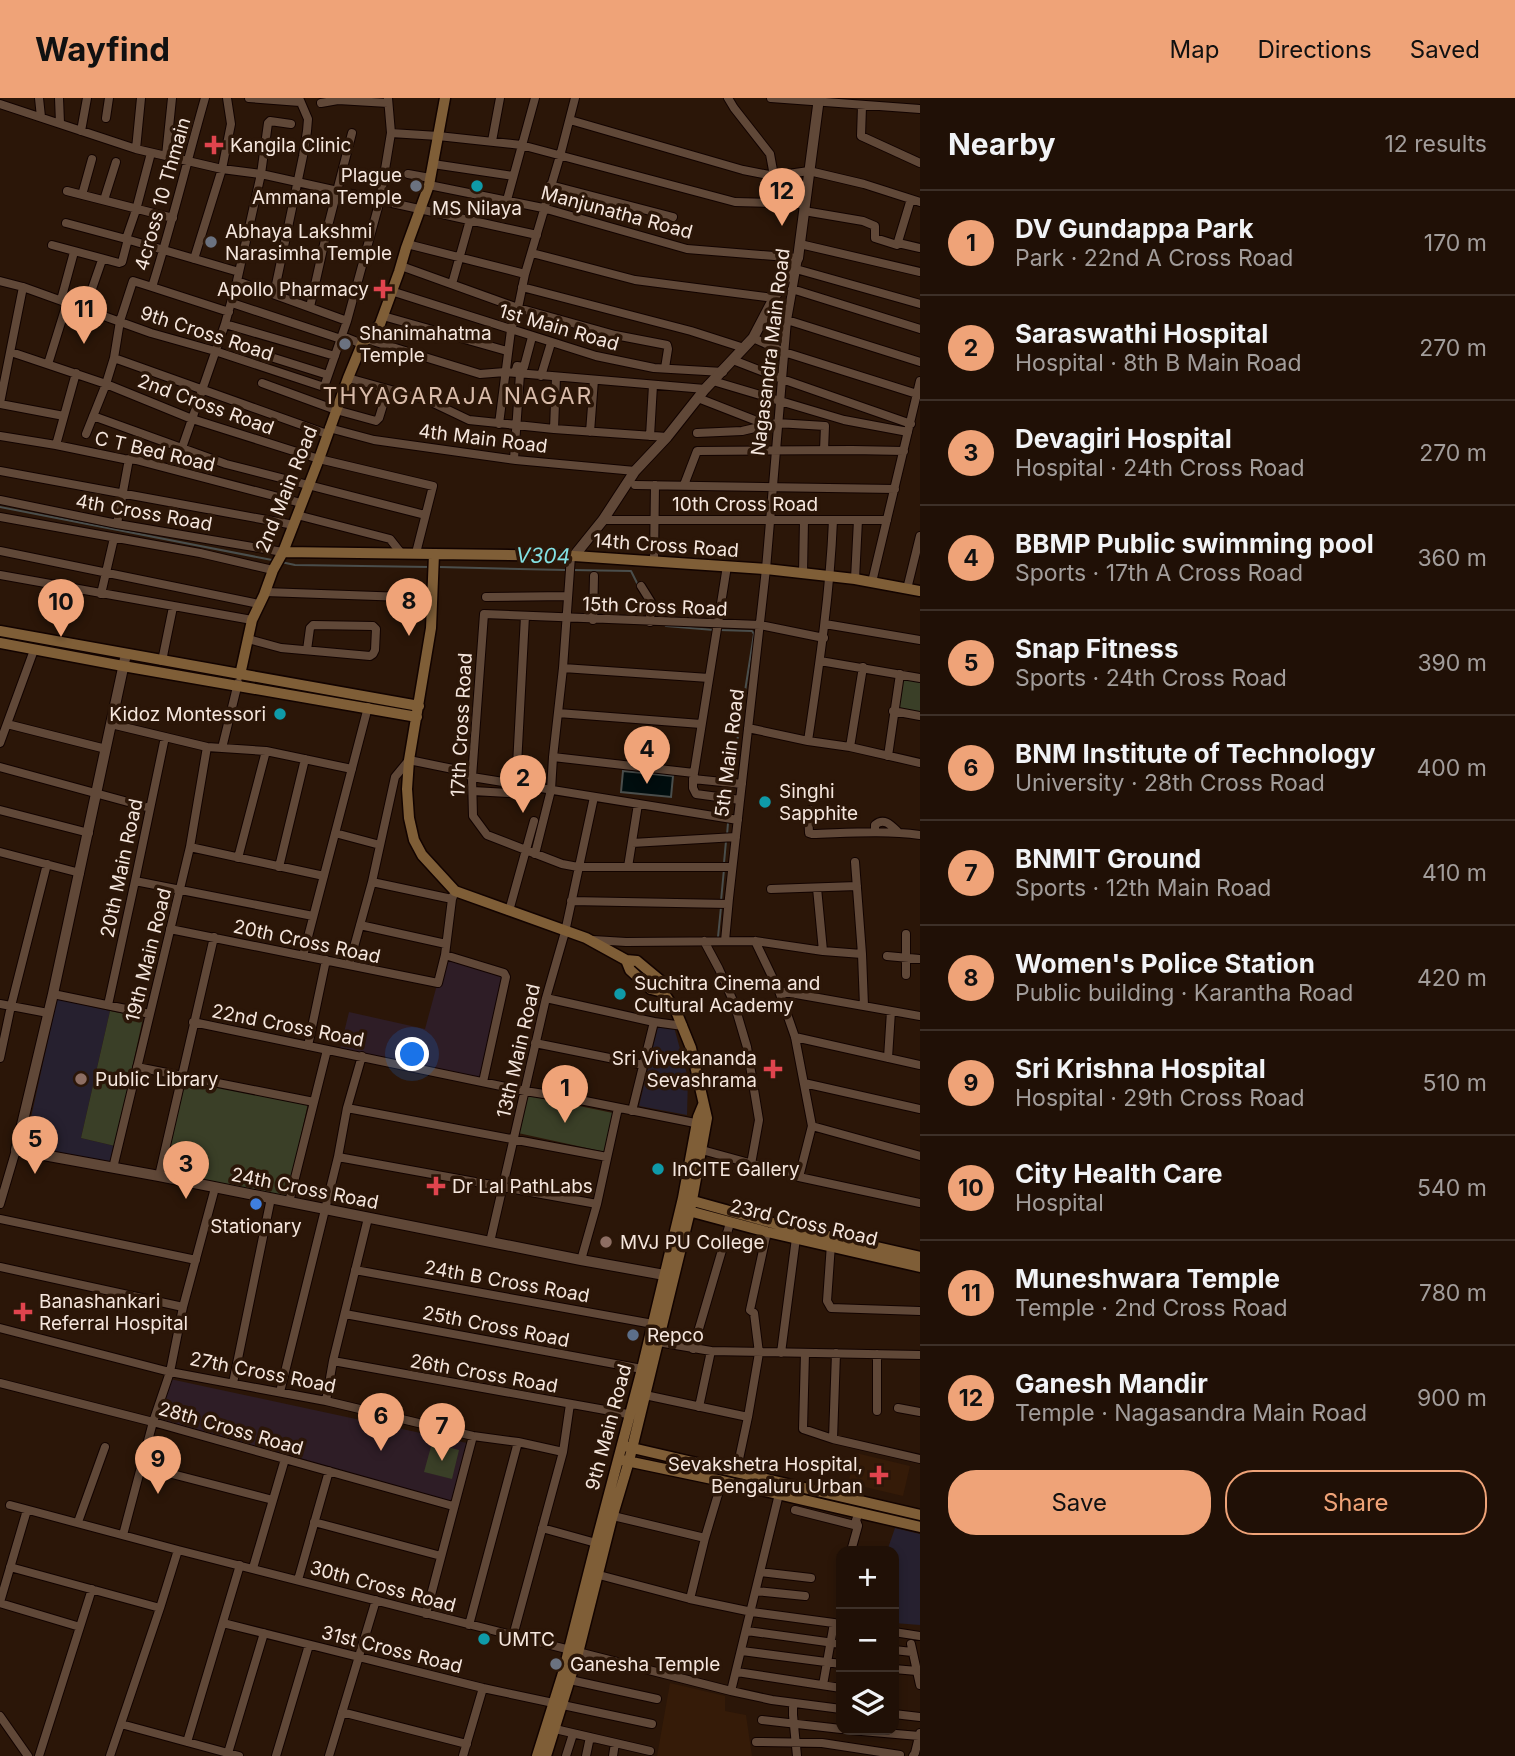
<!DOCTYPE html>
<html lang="en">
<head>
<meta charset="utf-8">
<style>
  body { margin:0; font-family:Inter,sans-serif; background:#2d1e14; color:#f1f3f6 }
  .controls { position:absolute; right:21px; bottom:21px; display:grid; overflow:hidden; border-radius:14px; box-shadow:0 4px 10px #0003 }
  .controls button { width:63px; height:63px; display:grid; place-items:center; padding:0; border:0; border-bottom:2px solid #3d3028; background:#201006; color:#f1f3f6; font:35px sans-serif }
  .you { position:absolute; left:413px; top:957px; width:24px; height:24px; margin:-18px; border:5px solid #fff; border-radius:50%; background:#1a73e8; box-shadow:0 0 0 10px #1a73e833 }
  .badge { display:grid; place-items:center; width:46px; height:46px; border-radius:50%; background:#efa378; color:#111; font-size:23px; font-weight:700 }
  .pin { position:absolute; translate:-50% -58px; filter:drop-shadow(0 2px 4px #0008) }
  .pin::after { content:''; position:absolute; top:37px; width:24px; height:21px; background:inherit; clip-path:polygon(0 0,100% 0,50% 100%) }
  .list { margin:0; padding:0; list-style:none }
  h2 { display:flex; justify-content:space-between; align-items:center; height:91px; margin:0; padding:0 28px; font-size:30px }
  h2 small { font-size:23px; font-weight:400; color:#a29d9b }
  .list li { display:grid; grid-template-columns:46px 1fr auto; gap:21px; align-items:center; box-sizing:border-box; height:105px; padding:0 28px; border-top:2px solid #3d3028 }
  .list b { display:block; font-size:26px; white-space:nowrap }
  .list p { margin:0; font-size:23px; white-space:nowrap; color:#a29d9b }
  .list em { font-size:23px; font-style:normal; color:#a29d9b }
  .actions { display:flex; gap:14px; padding:21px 28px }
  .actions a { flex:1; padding:16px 0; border:2px solid #efa378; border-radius:28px; text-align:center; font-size:24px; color:#efa378 }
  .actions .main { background:#efa378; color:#111 }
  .icon { flex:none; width:38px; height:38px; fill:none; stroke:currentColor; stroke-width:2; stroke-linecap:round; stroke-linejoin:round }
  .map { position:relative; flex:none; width:920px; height:1658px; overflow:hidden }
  header { display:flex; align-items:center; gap:42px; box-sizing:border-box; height:98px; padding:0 35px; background:#efa378; color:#111 }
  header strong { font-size:33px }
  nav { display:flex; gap:38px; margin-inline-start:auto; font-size:24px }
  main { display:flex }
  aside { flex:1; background:#201006 }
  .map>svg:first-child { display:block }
  .commercial { fill:#26202f }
  .built { fill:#351b08 }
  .education { fill:#2e1d26 }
  .green { fill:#3a3f27 }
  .water { fill:#000d0e; stroke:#4a4e4c; stroke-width:2 }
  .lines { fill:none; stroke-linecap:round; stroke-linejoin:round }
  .stream { stroke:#4a4e4c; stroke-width:2 }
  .minor-casing { stroke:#120300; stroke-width:10 }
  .tertiary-casing { stroke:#120300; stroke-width:12 }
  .secondary-casing { stroke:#120300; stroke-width:13 }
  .minor { stroke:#604838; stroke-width:8 }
  .tertiary { stroke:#604838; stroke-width:10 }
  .secondary { stroke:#7f5e37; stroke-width:10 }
  .health-dot { fill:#e0444e; stroke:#2b1608; stroke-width:2.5 }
  .worship-dot { fill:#6b7280; stroke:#2b1608; stroke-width:2.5 }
  .culture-dot { fill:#0f9aa8; stroke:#2b1608; stroke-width:2.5 }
  .education-dot { fill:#8d6e63; stroke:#2b1608; stroke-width:2.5 }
  .shop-dot { fill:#3f7fe0; stroke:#2b1608; stroke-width:2.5 }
  .service-dot { fill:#5c6f8a; stroke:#2b1608; stroke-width:2.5 }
  .labels { text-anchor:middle; stroke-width:7; stroke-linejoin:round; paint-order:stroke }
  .poi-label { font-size:19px; fill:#f5e6dd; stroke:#2b1608; text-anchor:start }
  .street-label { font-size:19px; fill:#f5e6dd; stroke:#2b1608 }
  .water-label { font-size:21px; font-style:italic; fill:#83e1e4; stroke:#2b1608 }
  .quarter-label { font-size:23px; letter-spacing:2px; fill:#d8bba9; stroke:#2b1608 }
</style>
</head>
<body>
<header>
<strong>Wayfind</strong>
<nav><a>Map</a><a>Directions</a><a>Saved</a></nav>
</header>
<main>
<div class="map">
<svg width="920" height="1658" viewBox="0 0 920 1658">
  <rect width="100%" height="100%" fill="#2b1608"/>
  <path class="commercial" d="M57,901L110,913L81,1040L115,1048L111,1066L25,1047Z
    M658,928L674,929L688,980L687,1017L639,1008Z
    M895,1430L920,1436V1527L894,1525V1453H887Z"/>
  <path class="built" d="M856,1355L910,1368L903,1398L848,1385Z
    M670,1585L725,1598V1613L746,1617L752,1658H657Z"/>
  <path class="education" d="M445,857L504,875L483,984L339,955L349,914L425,931Z
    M170,1281L467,1345L451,1404L157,1323Z"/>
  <path class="green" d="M900,576L920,580V618L893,613Z
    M110,913L143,920L115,1048L81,1040Z
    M183,978L308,1005L287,1102L162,1076Z
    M526,997L613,1015L605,1054L518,1035Z
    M432,1345L459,1352L452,1381L424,1374Z"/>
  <path class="water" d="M623,673L673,678L671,699L621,694Z"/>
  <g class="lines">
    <path class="stream" d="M0,409L272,462
      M281,464L295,467L430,469
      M439,469L566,472
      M572,472L631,473L638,487
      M664,526L666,528L714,532
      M719,532L752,533L754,536L737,644L733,681
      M731,699L732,687
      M729,716L730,704
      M727,737L728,725
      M724,765L726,743
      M721,803L724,771
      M718,839L721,809"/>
    <g class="minor-casing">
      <path id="minor" d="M39,0L41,19
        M59,0L60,25
        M249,0L300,4
        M728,0L734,10L770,56L774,78
        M771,0L920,11
        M321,5L338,2L388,5
        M0,6L136,51L222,71L261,76L537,137
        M862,8L861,38L920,65
        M106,20L109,0
        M570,22L743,72L774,78L809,73L864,86L920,104
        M81,33L87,0
        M391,35L438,38L521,47L735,104L805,106
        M492,43L500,0
        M136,51L141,0
        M166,58L172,0
        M433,66L513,78
        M408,76L430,80
        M429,87L543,110L687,151L798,160L787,222L766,471L729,800L725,843
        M550,87L673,119
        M67,93L173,120
        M82,97L92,61
        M104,102L116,64
        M507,102L535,0
        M804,113L863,123L875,128V140L897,147L911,101
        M66,125L126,141L239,174
        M126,141L136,112L151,55
        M898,145L920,150
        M407,146L525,176
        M800,146L920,174
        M52,147L119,165L122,164L128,141
        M532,155L635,182L774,200
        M194,161L222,71L231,26L227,0
        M401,168L518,210L615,237L667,247L668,251L665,270
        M796,171L920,206
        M0,183L23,189L151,235L215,253L324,289L347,223L380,102L391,35L388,0
        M237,183L347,223
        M452,186L470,122
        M152,189L229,214
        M522,189L691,233L744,250
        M792,191L920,231
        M391,193L596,258L654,270L723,274
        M274,196L303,58L307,33L308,21L299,0
        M61,202L74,154
        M232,205L341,241
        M310,209L329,124L352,35
        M85,211L102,162
        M383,218L507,253
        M787,222L920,264
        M225,226L335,258
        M342,238L362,246
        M753,240L784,254L920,297
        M366,241L480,276L505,274L705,291
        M11,254L106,286L192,321L319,361L433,388L416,455
        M114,260L327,336
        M274,260L328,277
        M733,262L782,281L911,326
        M48,266L67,205
        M515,275L517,268L524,269L532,239
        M541,278L551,245
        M348,280L427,302L469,322L554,331L667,339
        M713,283L844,322L908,334
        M262,285L336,312L376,323L379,320L383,307
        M698,300L767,327
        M0,305L23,189
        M0,306L64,318
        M93,318L226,366L425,417
        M499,326L511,232L518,210L525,176L560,58L575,0
        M329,330L374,342L516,362L635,373
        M554,331L556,279
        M590,334L594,282
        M697,335L742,333L777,325L825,328L824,352
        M86,336L106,286L114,260L120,223L133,183L152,189C172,126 187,63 205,0
        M0,338L56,347L124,361L136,362L301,405
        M650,338L653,287
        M56,347L76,275
        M182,350L225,226L237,183L261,76L268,25L270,23L291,26
        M514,361L520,276
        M0,373L294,427
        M635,387L895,391
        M684,387L697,353L852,352L904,353
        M0,402L117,426L283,454
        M297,417L390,441L401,455
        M0,419L200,455L273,472
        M603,422H887
        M117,426L129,361
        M0,453L259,506
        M654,463L655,387
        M803,475L804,422
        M0,477L252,522
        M855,481L858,422
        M872,484L920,283
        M641,488L651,504L650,524
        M907,491L920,438
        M265,494L432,500
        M101,496L114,440
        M486,499L567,498
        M593,522L594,478
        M825,526L920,542
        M248,541L281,550L370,558L373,556L375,552L376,531L373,528L313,527L310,530L307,552
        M162,563L173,509
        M820,563L920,580
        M563,570L709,580
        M893,613L920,618
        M558,615L701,626
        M7,626L106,651
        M111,626L207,649L266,653L352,671
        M748,630L808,643L850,649L920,665
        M808,643C819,569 830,496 833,422
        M0,645L34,552
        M850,649L863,569
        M222,650L238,585
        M888,658L900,576
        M553,659L694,675
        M0,669L150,710
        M694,675L727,468
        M694,678L693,681L742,686
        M693,681V690L696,696L740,702
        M516,686L525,518
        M473,693L508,695
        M0,712L89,735
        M810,712L808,713L809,735L812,736C848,735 884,732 920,737
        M875,734V727C884,719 891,727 898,734
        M335,735L380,747
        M632,745L736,739
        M190,749L324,778
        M0,754L80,775
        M535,756L551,692L553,659L563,570L571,458
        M238,760L266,653
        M855,764L862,856L864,908
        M279,769L305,661
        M628,769L638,706
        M732,769H578L562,766L487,737L473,718L472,679L484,516L760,527L824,540
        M135,783L313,818
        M372,784L452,801
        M817,790L823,853
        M771,791L857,788
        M571,803L728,806
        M509,813L534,723
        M360,827L446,846
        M170,831L438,885L445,857L452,801L455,793
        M906,836V877
        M593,842L626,844L755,843L823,853L862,856
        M704,843L719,871L734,905L747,949L759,1022L751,1066
        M755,843L779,893L795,939L812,1028L799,1079
        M445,857L504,875L506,879L483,984
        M303,858L368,609
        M887,858L920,861
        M349,867L372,784L395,679L409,662L458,672L472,679L738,722
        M779,893L920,918
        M53,896L150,916
        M546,900L654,924L683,928
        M0,906L48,915
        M108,907L135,783L165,639
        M193,924L525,993L575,1001L700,1026
        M795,939L920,967
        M535,945L644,967
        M308,948L326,862
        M0,960L11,908L47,766
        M888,960L891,913
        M137,969L314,1004
        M804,985L920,1011
        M347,1010L607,1059
        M632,1013L654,924
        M812,1028L920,1058
        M702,1052L799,1079L920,1105
        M338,1059L597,1106
        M113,1070L190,749L207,649
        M159,1078L214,839
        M289,1104L327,952
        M0,1106L16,1052
        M0,1121L196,1162
        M490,1144L546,900L565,834L594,699
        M831,1146L827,1203L831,1210L920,1213
        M581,1162L597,1106L618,1010
        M0,1169L183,1209
        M355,1172L653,1226
        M345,1216L642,1271
        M0,1230L170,1274L326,1303L473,1338L518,1344L563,1354
        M658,1244L711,1253L920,1257
        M693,1251L730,1125
        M781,1255L796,1140
        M805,1255L803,1331L833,1341L920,1361
        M333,1263L633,1317
        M0,1285L153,1324L453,1408
        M233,1285L271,1100
        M280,1294L338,1059L347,1010L362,958
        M645,1297L748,1319
        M326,1303L333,1263L368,1120
        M699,1309L711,1253
        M898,1310L920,1314
        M877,1313V1256
        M833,1341L836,1255
        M141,1368L273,1402
        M736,1375L748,1319L759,1255L754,1215L750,1212L767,1134
        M722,1383L705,1440L690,1501L752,1514L841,1526
        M10,1407L178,1452L731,1593L772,1602L841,1611
        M795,1412L858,1428
        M613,1418L705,1440
        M78,1424L105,1349
        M314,1424L441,1458
        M542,1430L596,1445
        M123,1437L153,1324L170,1274L183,1209L215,1090
        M851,1453L858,1428L856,1422L859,1415
        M10,1469L160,1510
        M253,1470L285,1361
        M760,1474L811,1480
        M599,1477L690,1501
        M298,1482L329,1373
        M756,1493L805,1498
        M0,1504L27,1412
        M0,1505L80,1529
        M426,1516L473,1338
        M223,1525L483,1590L652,1626
        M469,1527L518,1344
        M747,1533L841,1546
        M894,1534L920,1538
        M513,1538L563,1354L570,1306
        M911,1546L920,1587
        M894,1552L912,1554
        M742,1553L841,1566
        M894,1571L917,1573
        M737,1574L841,1590
        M570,1582L657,1601
        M823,1587L834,1525
        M731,1593L780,1392
        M793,1605V1617L797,1658
        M342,1614L467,1646
        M894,1616L920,1619
        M0,1618L28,1658
        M762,1622L841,1631
        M121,1626L239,1658
        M555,1631L650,1653
        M850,1632L919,1638
        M187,1644L240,1467
        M756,1644L822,1645L900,1657
        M228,1655L264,1535
        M39,1658L92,1491
        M110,1658L160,1510L178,1452
        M276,1658L309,1547
        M329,1658L376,1502
        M463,1658L483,1590
        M566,1658L573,1636
        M586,1658L590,1639
        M613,1658L615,1645
        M913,1658L915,1655L920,1635"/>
    </g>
    <g class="tertiary-casing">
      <path id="tertiary" d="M574,458L603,422L635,373L667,339L705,291L753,240L774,200L798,160L819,0
        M126,556L53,896L16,1052L159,1078L581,1162L670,1178"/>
    </g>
    <g class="secondary-casing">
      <path id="secondary" d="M283,454L574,458L766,471L855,481L920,493
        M434,456L431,530L409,662L407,691L409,720L414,742L422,757L455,793L586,840L626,862L637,863L661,883L663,894L676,913L691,950L707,1020L690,1113L629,1363L612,1420L578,1555L546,1658
        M0,533L419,608
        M0,545L123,568L417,619
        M240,577L252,522L264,497L273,472L283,454L319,361L348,280L362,246L380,226L399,174L406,150L429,87L445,0
        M626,862L630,872L651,891L663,894
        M686,1101L780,1127L920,1159
        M685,1112L767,1134L920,1169
        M628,1349L920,1417
        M622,1362L722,1383L920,1429
        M537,1658L563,1575L596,1445L642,1271L683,1100L698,1019L703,1007"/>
    </g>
    <use href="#minor" class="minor"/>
    <use href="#tertiary" class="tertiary"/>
    <use href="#secondary" class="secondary"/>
  </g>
  <g class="health-dot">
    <path d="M210.5 36.5h7v7h7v7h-7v7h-7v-7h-7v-7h7z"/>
    <path d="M379.5 180.5h7v7h7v7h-7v7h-7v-7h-7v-7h7z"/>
    <path d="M769.5 960.5h7v7h7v7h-7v7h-7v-7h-7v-7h7z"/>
    <path d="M432.5 1077.5h7v7h7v7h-7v7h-7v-7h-7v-7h7z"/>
    <path d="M19.5 1203.5h7v7h7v7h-7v7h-7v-7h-7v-7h7z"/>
    <path d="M875.5 1366.5h7v7h7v7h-7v7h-7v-7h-7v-7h7z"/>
  </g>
  <g class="worship-dot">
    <circle cx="416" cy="88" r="7"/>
    <circle cx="211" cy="144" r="7"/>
    <circle cx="345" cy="246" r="7"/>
    <circle cx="556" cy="1566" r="7"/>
  </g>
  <g class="culture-dot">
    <circle cx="477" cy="88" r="7"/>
    <circle cx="280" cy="616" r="7"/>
    <circle cx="765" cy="704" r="7"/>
    <circle cx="620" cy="896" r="7"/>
    <circle cx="658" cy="1071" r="7"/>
    <circle cx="484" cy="1541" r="7"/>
  </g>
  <g class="education-dot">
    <circle cx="81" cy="981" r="7"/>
    <circle cx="606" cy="1144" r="7"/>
  </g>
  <circle class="shop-dot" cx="256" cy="1106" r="7"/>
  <circle class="service-dot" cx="633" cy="1237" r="7"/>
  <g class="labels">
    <g class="poi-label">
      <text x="230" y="54">Kangila Clinic</text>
      <text x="402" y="84" text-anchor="end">Plague<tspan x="402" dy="22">Ammana Temple</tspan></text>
      <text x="477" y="117" text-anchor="middle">MS Nilaya</text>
      <text x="225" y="140">Abhaya Lakshmi<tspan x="225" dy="22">Narasimha Temple</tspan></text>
      <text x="369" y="198" text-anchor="end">Apollo Pharmacy</text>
      <text x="359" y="242">Shanimahatma<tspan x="359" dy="22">Temple</tspan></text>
      <text x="266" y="623" text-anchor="end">Kidoz Montessori</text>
      <text x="779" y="700">Singhi<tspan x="779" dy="22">Sapphite</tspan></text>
      <text x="634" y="892">Suchitra Cinema and<tspan x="634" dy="22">Cultural Academy</tspan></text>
      <text x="757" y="967" text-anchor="end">Sri Vivekananda<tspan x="757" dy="22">Sevashrama</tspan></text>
      <text x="95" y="988">Public Library</text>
      <text x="672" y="1078">InCITE Gallery</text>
      <text x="452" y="1095">Dr Lal PathLabs</text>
      <text x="256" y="1135" text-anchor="middle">Stationary</text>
      <text x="620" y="1151">MVJ PU College</text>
      <text x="39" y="1210">Banashankari<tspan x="39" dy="22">Referral Hospital</tspan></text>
      <text x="647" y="1244">Repco</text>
      <text x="863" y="1373" text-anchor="end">Sevakshetra Hospital,<tspan x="863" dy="22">Bengaluru Urban</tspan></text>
      <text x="498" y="1548">UMTC</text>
      <text x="570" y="1573">Ganesha Temple</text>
    </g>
    <g class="street-label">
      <text transform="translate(162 96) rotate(-74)" y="7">4cross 10 Thmain</text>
      <text transform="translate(617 114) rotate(15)" y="7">Manjunatha Road</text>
      <text transform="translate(559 229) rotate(16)" y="7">1st Main Road</text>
      <text transform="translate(207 235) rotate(18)" y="7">9th Cross Road</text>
      <text transform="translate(770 254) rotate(-83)" y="7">Nagasandra Main Road</text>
      <text transform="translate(206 306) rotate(20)" y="7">2nd Cross Road</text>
      <text transform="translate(483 340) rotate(7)" y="7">4th Main Road</text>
      <text transform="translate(155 353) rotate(13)" y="7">C T Bed Road</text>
      <text transform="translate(286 391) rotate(-68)" y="7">2nd Main Road</text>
      <text x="745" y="413">10th Cross Road</text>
      <text transform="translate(144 414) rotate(10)" y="7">4th Cross Road</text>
      <text transform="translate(666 447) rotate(4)" y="7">14th Cross Road</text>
      <text transform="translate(655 508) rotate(2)" y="7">15th Cross Road</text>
      <text transform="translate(461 627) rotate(-87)" y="7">17th Cross Road</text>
      <text transform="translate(729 655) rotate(-83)" y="7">5th Main Road</text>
      <text transform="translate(121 770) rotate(-78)" y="7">20th Main Road</text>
      <text transform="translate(307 843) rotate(12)" y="7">20th Cross Road</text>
      <text transform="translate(148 857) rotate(-76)" y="7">19th Main Road</text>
      <text transform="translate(288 927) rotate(11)" y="7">22nd Cross Road</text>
      <text transform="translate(518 953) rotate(-77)" y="7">13th Main Road</text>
      <text transform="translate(305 1090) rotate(11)" y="7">24th Cross Road</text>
      <text transform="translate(804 1124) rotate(13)" y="7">23rd Cross Road</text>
      <text transform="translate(507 1183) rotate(10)" y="7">24th B Cross Road</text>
      <text transform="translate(496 1228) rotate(11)" y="7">25th Cross Road</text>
      <text transform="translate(263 1274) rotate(11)" y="7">27th Cross Road</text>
      <text transform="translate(484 1275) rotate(10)" y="7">26th Cross Road</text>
      <text transform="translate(608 1329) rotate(-75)" y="7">9th Main Road</text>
      <text transform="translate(231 1330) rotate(16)" y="7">28th Cross Road</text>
      <text transform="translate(383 1488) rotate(15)" y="7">30th Cross Road</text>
      <text transform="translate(392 1551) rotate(14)" y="7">31st Cross Road</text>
    </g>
    <g class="water-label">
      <text transform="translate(543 458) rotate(1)" y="7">V304</text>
    </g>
    <g class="quarter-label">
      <text x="458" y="306">THYAGARAJA NAGAR</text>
    </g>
  </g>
</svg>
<div class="controls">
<button>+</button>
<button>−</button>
<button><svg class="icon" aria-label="layers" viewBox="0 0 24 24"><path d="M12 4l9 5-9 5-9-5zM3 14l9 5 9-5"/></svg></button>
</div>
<div class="you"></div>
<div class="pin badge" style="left:565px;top:1025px">1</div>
<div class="pin badge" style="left:523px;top:715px">2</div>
<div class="pin badge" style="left:186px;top:1101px">3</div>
<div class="pin badge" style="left:647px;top:686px">4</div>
<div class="pin badge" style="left:35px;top:1076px">5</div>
<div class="pin badge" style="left:381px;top:1353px">6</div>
<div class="pin badge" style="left:442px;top:1363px">7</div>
<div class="pin badge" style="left:409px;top:538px">8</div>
<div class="pin badge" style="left:158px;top:1396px">9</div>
<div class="pin badge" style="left:61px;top:539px">10</div>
<div class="pin badge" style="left:84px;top:246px">11</div>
<div class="pin badge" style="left:782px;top:128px">12</div>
</div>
<aside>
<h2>Nearby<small>12 results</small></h2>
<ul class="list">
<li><span class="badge">1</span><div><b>DV Gundappa Park</b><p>Park · 22nd A Cross Road</p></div><em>170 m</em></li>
<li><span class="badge">2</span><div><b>Saraswathi Hospital</b><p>Hospital · 8th B Main Road</p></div><em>270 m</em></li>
<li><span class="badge">3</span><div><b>Devagiri Hospital</b><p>Hospital · 24th Cross Road</p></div><em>270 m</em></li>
<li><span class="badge">4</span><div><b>BBMP Public swimming pool</b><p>Sports · 17th A Cross Road</p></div><em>360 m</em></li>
<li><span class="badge">5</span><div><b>Snap Fitness</b><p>Sports · 24th Cross Road</p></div><em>390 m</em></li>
<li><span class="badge">6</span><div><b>BNM Institute of Technology</b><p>University · 28th Cross Road</p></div><em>400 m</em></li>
<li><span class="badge">7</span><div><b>BNMIT Ground</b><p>Sports · 12th Main Road</p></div><em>410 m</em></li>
<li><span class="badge">8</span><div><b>Women's Police Station</b><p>Public building · Karantha Road</p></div><em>420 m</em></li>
<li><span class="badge">9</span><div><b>Sri Krishna Hospital</b><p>Hospital · 29th Cross Road</p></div><em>510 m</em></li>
<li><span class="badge">10</span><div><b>City Health Care</b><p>Hospital</p></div><em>540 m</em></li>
<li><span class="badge">11</span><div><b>Muneshwara Temple</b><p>Temple · 2nd Cross Road</p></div><em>780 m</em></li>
<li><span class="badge">12</span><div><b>Ganesh Mandir</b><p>Temple · Nagasandra Main Road</p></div><em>900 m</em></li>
</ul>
<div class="actions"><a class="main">Save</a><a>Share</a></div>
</aside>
</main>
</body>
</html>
